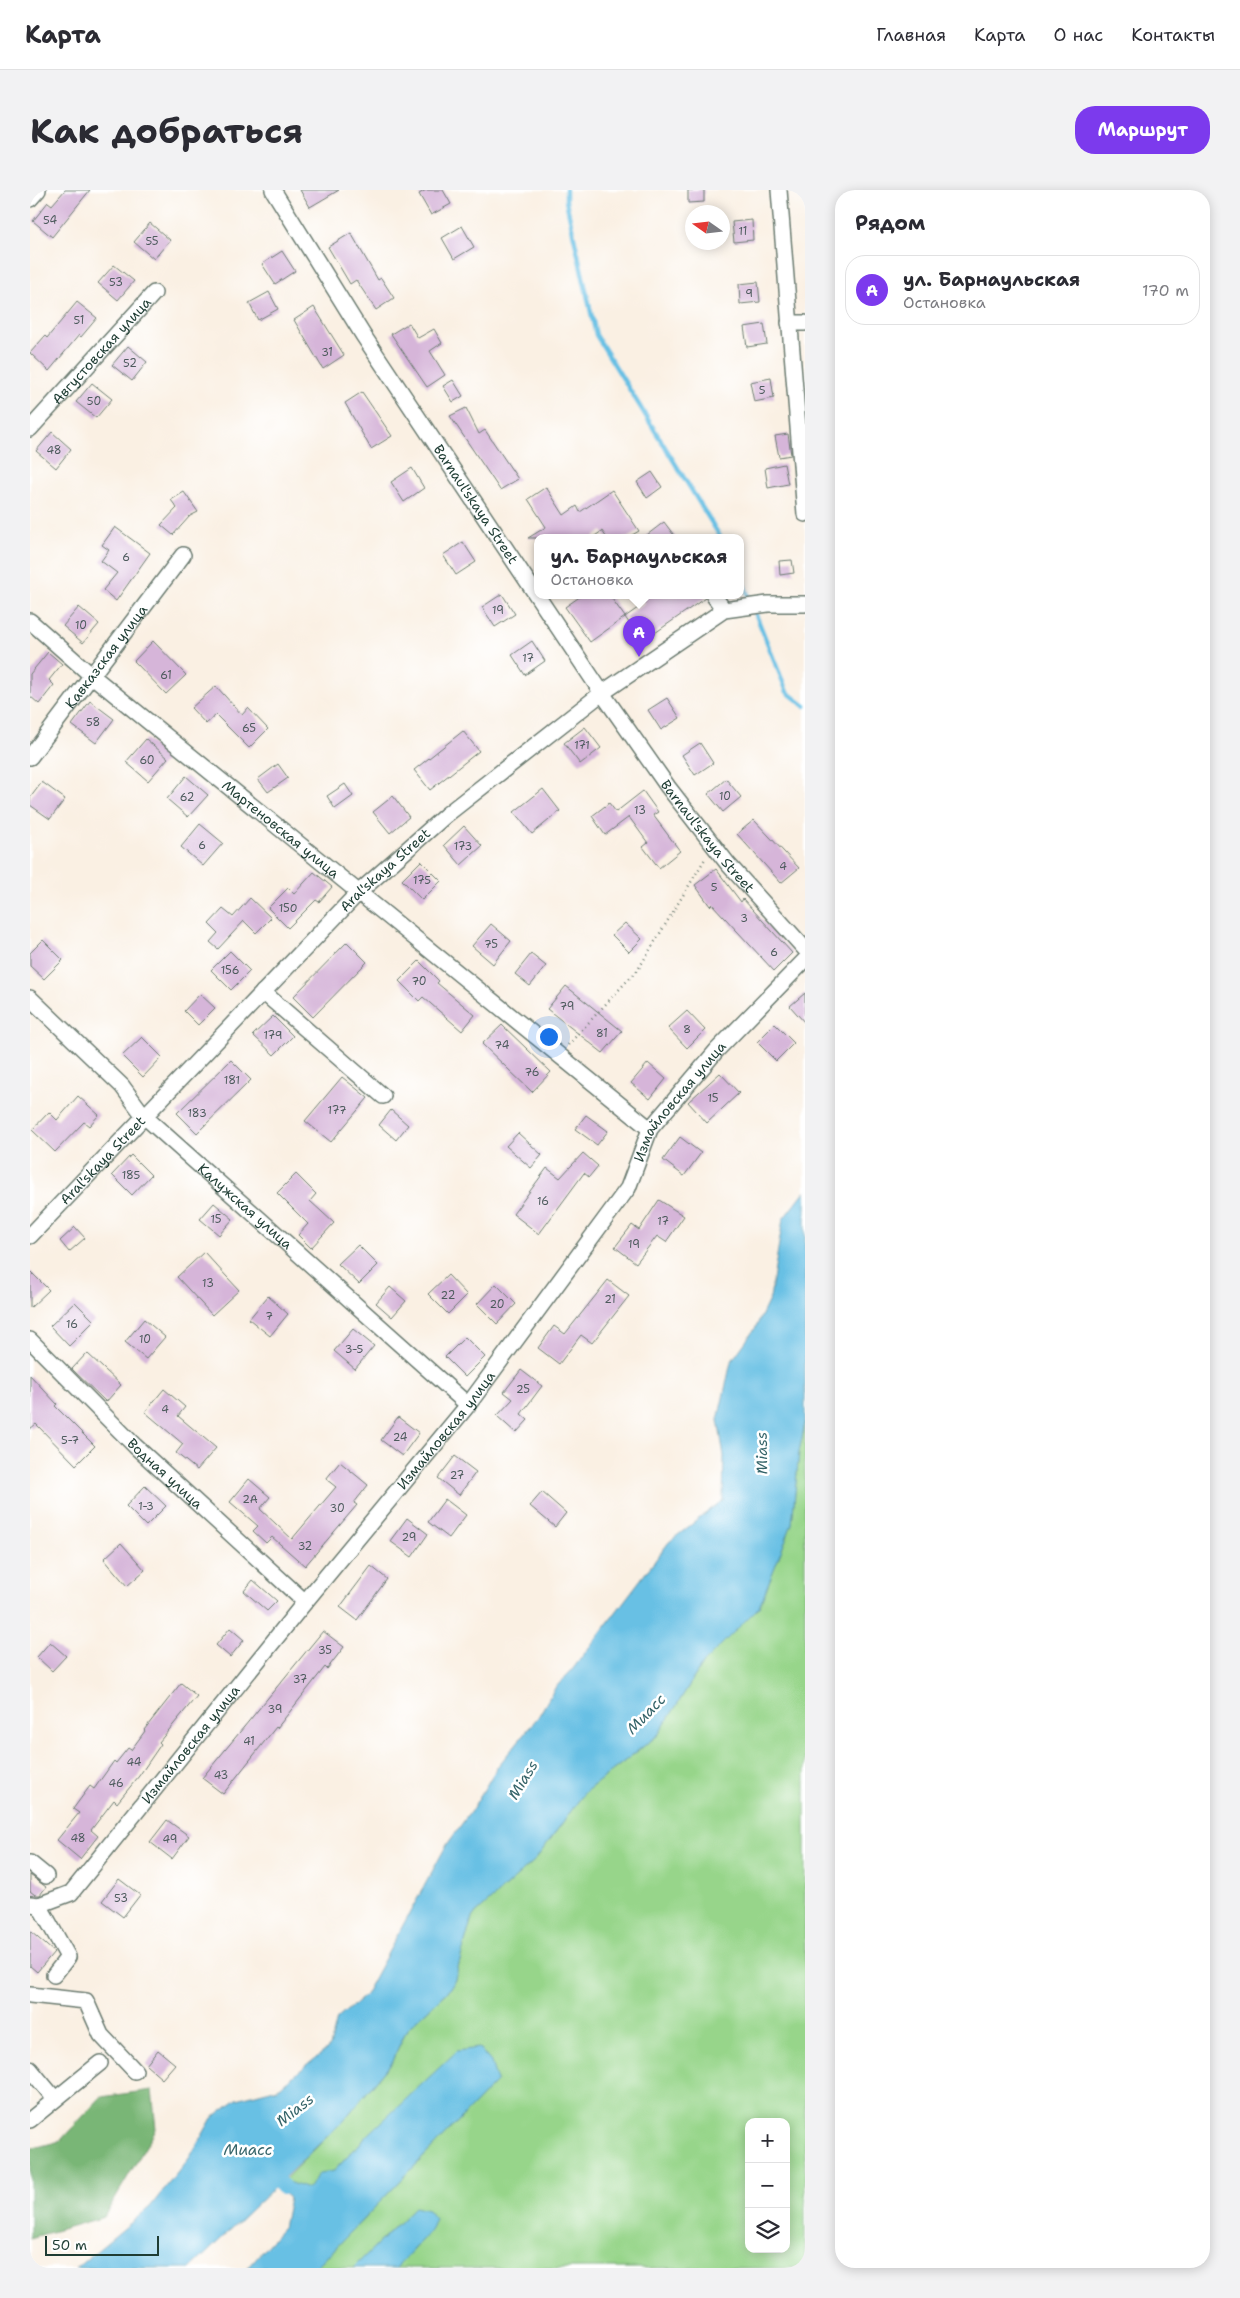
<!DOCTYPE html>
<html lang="ru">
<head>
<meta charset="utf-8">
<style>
  body { margin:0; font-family:"Shantell Sans",sans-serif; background:#f2f2f3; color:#2b2b33 }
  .controls { position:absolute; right:15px; bottom:15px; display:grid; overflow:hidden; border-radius:10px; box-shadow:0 2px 12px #0003 }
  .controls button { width:45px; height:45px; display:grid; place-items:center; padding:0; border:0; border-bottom:1px solid #e1e1e2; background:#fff; color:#2b2b33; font:25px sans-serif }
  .compass { position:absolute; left:655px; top:15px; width:45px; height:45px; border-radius:50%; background:#fff; box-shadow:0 2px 12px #0003; rotate:284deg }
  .scale { position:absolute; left:15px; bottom:12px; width:114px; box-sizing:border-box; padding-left:5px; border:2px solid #1f3d34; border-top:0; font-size:14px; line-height:18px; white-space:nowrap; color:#1f3d34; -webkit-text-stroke:4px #fff; paint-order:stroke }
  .you { position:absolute; left:518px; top:846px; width:18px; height:18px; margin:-12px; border:4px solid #fff; border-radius:50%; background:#1a73e8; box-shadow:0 0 0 8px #1a73e833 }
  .badge { display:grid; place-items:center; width:32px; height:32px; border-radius:50%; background:#7c3aed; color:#fff; font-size:16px; font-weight:700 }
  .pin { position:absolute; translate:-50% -41px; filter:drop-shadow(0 1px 2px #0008) }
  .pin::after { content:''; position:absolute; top:26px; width:18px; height:15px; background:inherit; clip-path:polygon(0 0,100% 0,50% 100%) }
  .popup { position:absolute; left:504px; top:344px; width:210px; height:65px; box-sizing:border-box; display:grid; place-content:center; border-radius:10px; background:#fff; filter:drop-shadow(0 1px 4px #0005); font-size:16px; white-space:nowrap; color:#7c7c81 }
  .popup b { font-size:19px; color:#2b2b33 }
  .popup::after { content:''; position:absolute; left:50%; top:100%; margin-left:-10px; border:10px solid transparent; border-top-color:#fff }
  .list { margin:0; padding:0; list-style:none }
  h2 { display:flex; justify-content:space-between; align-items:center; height:65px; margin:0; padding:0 20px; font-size:21px }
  h2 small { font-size:16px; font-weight:400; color:#7c7c81 }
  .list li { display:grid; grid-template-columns:32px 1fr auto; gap:15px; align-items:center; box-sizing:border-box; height:70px; margin:0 10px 10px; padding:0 10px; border:1px solid #e1e1e2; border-radius:20px }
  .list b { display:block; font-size:19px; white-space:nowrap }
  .list p { margin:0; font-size:16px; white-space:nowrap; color:#7c7c81 }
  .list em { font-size:16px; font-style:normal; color:#7c7c81 }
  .icon { flex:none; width:28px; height:28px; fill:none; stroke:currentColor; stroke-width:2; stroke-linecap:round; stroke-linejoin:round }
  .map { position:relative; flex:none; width:775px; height:2078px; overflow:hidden; border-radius:20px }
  header { display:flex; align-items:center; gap:30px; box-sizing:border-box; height:70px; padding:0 25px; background:#fff; border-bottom:1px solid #e1e1e2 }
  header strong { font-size:24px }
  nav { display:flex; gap:28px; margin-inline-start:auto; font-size:18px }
  .intro { display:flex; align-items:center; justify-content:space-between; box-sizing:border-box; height:120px; padding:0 30px }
  h1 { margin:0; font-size:35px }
  .button { padding:12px 22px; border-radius:20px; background:#7c3aed; color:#fff; font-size:18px; font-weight:700 }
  main { display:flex; gap:30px; padding:0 30px }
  aside { flex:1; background:#fff; border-radius:20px; box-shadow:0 2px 12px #0003 }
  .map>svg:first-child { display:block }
  .green { fill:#97d58a; stroke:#5b895f; fill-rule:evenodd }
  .forest { fill:#79b676; stroke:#4c7a55 }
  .water { fill:#67c0e4; stroke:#437e8c }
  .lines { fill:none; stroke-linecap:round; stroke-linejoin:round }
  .stream { stroke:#67c0e4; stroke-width:4.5 }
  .canal { stroke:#67c0e4; stroke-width:16 }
  .building { fill:#d6b5d9 }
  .minor-casing { stroke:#6c7c71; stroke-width:18 }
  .path { stroke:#6c7c71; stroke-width:2.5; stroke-dasharray:1 4; stroke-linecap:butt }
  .minor { stroke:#fff; stroke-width:15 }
  .labels { text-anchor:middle; stroke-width:5; stroke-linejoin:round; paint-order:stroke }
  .number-label { font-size:11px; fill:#4d5b5d }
  .street-label { font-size:14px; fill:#1f3d34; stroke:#fff }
  .water-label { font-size:15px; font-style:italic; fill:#356469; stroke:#fff }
</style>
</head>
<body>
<header>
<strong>Карта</strong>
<nav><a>Главная</a><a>Карта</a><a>О нас</a><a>Контакты</a></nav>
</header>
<div class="intro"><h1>Как добраться</h1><a class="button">Маршрут</a></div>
<main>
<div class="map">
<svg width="775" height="2078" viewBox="0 0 775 2078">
  <rect width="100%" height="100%" fill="#fff"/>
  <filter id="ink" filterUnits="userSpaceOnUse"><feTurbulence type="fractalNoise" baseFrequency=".02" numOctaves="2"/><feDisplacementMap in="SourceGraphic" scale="10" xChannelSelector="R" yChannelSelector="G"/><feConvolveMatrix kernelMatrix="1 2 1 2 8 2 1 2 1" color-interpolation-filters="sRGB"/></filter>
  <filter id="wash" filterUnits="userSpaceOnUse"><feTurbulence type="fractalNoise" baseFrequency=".0096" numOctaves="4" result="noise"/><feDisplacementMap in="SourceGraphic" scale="20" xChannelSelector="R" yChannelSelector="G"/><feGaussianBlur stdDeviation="1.12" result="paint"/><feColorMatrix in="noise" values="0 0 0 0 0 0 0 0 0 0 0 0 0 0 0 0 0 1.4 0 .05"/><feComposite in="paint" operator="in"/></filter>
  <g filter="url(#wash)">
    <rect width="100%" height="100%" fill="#faf0e3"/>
    <path class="green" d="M775,1233V2078H366L400,2041L385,2017L323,2078H286L467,1891L339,1944L304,1981L278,1999L250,1994L313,1931L361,1873L377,1839L423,1796L442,1727L505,1670L555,1602L628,1545L673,1473L729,1417L762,1333L769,1262ZM719,1932H756V2059H719Z"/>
    <path class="forest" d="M122,1900L126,1939L74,2027L0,2048V1959L30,1951L71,1907Z"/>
    <path class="water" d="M775,1001V1233L769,1262L762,1334L729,1417L673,1473L628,1545L555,1602L505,1670L442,1727L423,1796L377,1839L361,1873L313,1931L161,2078H46L120,2017L160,1967L182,1928L207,1909L248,1898L300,1857L307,1829L335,1805L416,1656L441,1621L468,1576L508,1527L525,1498L542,1480L639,1352L693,1310L694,1266L688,1230L701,1172L726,1137L740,1108L753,1029Z
      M449,1858L461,1872L467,1891L286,2078H217L253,2038L259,2008L250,2000L258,1992L278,1999L289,1983L304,1981L339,1944L427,1861Z
      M385,2017L398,2020L405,2029L400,2041L366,2078H323Z"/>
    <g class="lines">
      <path class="stream" d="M536,0V11L566,145L691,348
        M710,385L757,502L775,516"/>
      <path class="canal" d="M250,1994L253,1997"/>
    </g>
    <g id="blocks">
      <path class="building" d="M35,0H60L22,47L3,31L18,12L22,15Z
        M270,0H309L280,17Z
        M396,0H413L421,14L401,25L389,4Z
        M658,0H674V12L658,13Z
        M722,30L723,50L704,52L702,32Z
        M120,33L140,50L124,69L104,52Z
        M432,36L444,57L424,69L412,48Z
        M321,43L348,90L351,88L364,108L346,120L326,90L320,94L298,57Z
        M252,61L265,81L245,94L232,74Z
        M84,75L104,91L88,110L68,93Z
        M728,92L730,112L710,114L709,94Z
        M239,102L248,119L228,130L219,113Z
        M47,112L67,128L51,147L49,145L19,181L0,163L15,146L17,148Z
        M284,117L314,165L293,179L264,130Z
        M379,133L388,148L404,139L412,153L400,161L415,185L397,197L361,144Z
        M734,134L737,154L717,157L714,137Z
        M98,156L117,172L102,191L82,175Z
        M741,188L744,208L724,212L720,192Z
        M423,190L433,206L423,212L413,196Z
        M62,193L82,209L66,228L46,212Z
        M332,202L362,246L341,259L315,213Z
        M436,218L449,244L455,240L488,289L470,300L420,226Z
        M22,242L41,259L26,278L6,261Z
        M758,244L761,265L749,267L745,246Z
        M754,274L758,294L738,298L735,278Z
        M382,278L394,298L374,312L361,292Z
        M622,282L632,297L617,308L607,292Z
        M516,297L534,325L547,316L550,322L582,300L609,341L597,348H577L572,341L562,348H498L516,337L498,309Z
        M154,302L168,322L160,326L143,345L131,335L147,318L141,310Z
        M634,332L646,348H613Z
        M85,337L120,363L86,411L73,400L87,383L71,371L79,360L72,355Z
        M433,352L446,372L426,385L413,365Z
        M762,370L764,383L750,385L749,371Z
        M472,404L485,424L465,437L452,417Z
        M551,406H580L595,427L560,452L535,417Z
        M610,406H675V408L612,452L595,427L615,413Z
        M49,417L69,434L53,453L33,436Z
        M123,451L156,485L136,504L104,471Z
        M502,451L515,471L495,485L482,465Z
        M18,462L32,474L19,490L24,495L9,514L0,506V484Z
        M186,496L212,525L218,518L238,539L219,558L186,525L176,534L161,518Z
        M637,508L650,528L631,540L618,520Z
        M60,511L84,529L66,553L42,535Z
        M555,537L571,558L550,574L534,553Z
        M433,541L449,561L400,600L384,580Z
        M116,549L138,568L118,591L96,572Z
        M670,553L683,573L665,585L652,565Z
        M248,574L258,588L238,602L228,589Z
        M156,586L178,605L158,627L137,609Z
        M696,589L711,607L693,622L678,604Z
        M12,592L35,609L20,629L0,615V608Z
        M315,594L323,606L305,619L297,606Z
        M513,599L530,621L502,644L484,622Z
        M613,601L628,622L623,625L650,661L629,678L613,657L618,653L599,627L575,645L562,626L579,613L586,622Z
        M363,606L379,627L360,643L343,622Z
        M724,630L769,678L751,693L707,644Z
        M170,634L193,653L173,676L151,657Z
        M434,636L452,656L431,675L414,655Z
        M391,671L411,691L392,710L372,690Z
        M686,679L711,712L713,709L762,763L744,781L682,714L680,716L665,695Z
        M284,682L302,697L289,712L286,710L258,738L238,718L258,698L264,704Z
        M220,708L241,728L226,743L214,731L188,759L180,752L188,743L179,734L193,719L203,727Z
        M595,733L612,749L599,762L582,745Z
        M461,734L481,751L463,774L442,756Z
        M13,750L33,770L14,789L0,776V763Z
        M317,752L337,772L283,827L263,807Z
        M200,761L220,781L201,800L181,780Z
        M501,764L516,776L500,796L485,784Z
        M389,771L409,791L407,793L445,825L432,841L393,807L389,811L369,791Z
        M536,796L592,841L573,863L517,819Z
        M775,803V833L760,816Z
        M170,804L185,818L168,835L154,821Z
        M657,821L675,840L657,858L638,838Z
        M243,826L263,846L244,865L223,845Z
        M745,834L764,853L746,871L727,852Z
        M472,835L521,882L502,902L452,854Z
        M112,847L132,867L113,887L92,866Z
        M201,870L221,890L167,943L147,923Z
        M618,873L636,889L620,909L601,893Z
        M690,883L709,903L677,933L658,912Z
        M312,887L338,908L301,952L275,931Z
        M48,906L69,925L59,936L54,932L25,962L2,940L19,922L27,930Z
        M361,920L378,935L366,950L349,935Z
        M556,925L578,941L567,955L545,939Z
        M488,943L512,965L501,978L476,956Z
        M650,947L671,963L654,986L633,970Z
        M553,963L568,976L559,987L554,983L509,1044L483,1024L517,978L530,988Z
        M101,965L121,985L102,1005L82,985Z
        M266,984L286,1004L280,1011L304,1033L281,1058L268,1045L278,1034L247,1003Z
        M629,1010L654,1026L636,1052L627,1046L606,1073L585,1057L602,1035L609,1040Z
        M184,1013L203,1029L189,1045L170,1029Z
        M45,1037L55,1048L39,1062L30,1051Z
        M328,1055L348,1075L329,1094L308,1074Z
        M174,1062L209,1100L182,1125L147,1087Z
        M0,1081L19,1100L0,1118Z
        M418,1085L437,1105L418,1124L398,1104Z
        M578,1090L599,1106L562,1153L551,1145L529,1174L508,1158L524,1136L535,1144Z
        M466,1094L486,1114L467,1134L447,1114Z
        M360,1097L376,1111L362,1127L346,1113Z
        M238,1106L258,1124L240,1146L219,1129Z
        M45,1112L64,1131L39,1156L20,1136Z
        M114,1129L135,1147L116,1169L95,1152Z
        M323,1139L344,1156L325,1179L304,1161Z
        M435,1147L455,1167L435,1187L415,1167Z
        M57,1163L91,1195L76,1212L42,1179Z
        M491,1180L512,1196L491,1224L498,1230L486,1243L467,1226L483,1209L474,1202Z
        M0,1185L27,1214L25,1216L65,1256L46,1275L6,1234L0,1239Z
        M134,1199L155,1217L148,1226L186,1258L167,1280L146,1263L153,1254L115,1222Z
        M368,1227L389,1243L372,1266L351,1250Z
        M425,1266L446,1282L429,1305L408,1288Z
        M310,1272L338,1295L324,1313L327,1315L275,1376L242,1347L236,1353L223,1341L228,1336L200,1312L219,1289L240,1307L230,1319L262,1349L306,1297L296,1289Z
        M115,1296L136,1316L116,1336L96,1316Z
        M512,1302L536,1323L525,1337L500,1316Z
        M415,1309L436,1325L419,1348L398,1332Z
        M377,1328L398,1344L382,1367L360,1351Z
        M91,1353L115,1380L97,1396L74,1369Z
        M341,1376L357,1389L327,1430L310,1417Z
        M223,1390L247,1411L237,1421L214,1401Z
        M200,1438L214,1450L200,1467L186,1455Z
        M293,1441L314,1457L297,1479L295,1477L247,1538L246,1537L193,1604L172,1588Z
        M20,1452L36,1466L22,1481L7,1467Z
        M151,1493L167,1506L129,1552L131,1554L109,1586L87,1613L84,1610L61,1640L68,1646L50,1669L27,1650L49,1623L43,1619L60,1596L64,1599L84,1571L86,1573L98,1558L101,1560L115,1541L114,1540Z
        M137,1630L159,1646L142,1669L120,1652Z
        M0,1685L16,1697L10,1705H5L0,1701Z
        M89,1689L110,1705L93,1727L72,1711Z
        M0,1741L24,1762L7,1782L0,1776Z
        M128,1860L145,1874L132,1889L116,1875Z"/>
    </g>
  </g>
  <g filter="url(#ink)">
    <use href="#blocks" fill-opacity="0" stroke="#6c7c71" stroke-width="1"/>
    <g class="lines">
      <g class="minor-casing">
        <g id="minor">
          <path id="s1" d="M243,0L333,145L572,503L638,597L698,674L775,759"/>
          <path d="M749,0L775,324"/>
          <path d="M0,9L8,0"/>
          <path d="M759,133H775"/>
          <path id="s2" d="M0,239L124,103"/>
          <path d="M684,406L694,420"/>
          <path id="s3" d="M0,431L61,485L620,939"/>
          <path id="s4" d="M0,567L153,365"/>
          <path d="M233,802L353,906"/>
          <path id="s5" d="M0,808L92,896L114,926L438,1215"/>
          <path id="s6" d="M0,1046L328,703L416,625L572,503L694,420L738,414H775"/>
          <path id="s7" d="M0,1150L105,1256L275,1412"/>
          <path d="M0,1673L16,1686"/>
          <path id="s8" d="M0,1714L9,1715L41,1703L275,1412L438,1215L598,998L620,939L687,860L775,770"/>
          <path d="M9,1715L38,1767L24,1785"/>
          <path d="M0,1805L56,1811L71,1845L105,1881"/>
          <path d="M0,1879L25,1909"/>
          <path d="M0,1930L70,1873"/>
        </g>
      </g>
      <path class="path" d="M538,855L609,778L675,669"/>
      <use href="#minor" class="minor"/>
    </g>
  </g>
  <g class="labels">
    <g class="number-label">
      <text x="20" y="34">54</text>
      <text x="713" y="45">11</text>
      <text x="122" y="55">55</text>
      <text x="86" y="96">53</text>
      <text x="719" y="107">9</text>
      <text x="49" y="134">51</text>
      <text x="297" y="166">31</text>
      <text x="100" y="177">52</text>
      <text x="732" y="204">5</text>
      <text x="64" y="215">50</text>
      <text x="24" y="264">48</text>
      <text x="96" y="371">6</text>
      <text x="468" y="424">19</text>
      <text x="51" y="439">10</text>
      <text x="498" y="472">17</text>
      <text x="136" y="489">61</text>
      <text x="63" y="536">58</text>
      <text x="219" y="542">65</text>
      <text x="552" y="559">171</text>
      <text x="117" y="574">60</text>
      <text x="695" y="610">10</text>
      <text x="157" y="611">62</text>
      <text x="610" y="624">13</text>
      <text x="172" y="659">6</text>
      <text x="433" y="660">173</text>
      <text x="753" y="680">4</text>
      <text x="392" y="694">175</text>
      <text x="684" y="701">5</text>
      <text x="258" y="722">150</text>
      <text x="714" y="732">3</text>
      <text x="461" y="758">75</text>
      <text x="744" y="766">6</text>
      <text x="200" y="784">156</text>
      <text x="389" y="795">70</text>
      <text x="537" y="820">79</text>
      <text x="657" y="843">8</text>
      <text x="572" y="847">81</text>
      <text x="243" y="849">179</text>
      <text x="472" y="859">74</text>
      <text x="502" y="886">76</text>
      <text x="202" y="894">181</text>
      <text x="683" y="912">15</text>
      <text x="307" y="924">177</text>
      <text x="167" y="927">183</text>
      <text x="101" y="989">185</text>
      <text x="513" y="1015">16</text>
      <text x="186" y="1033">15</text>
      <text x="633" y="1035">17</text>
      <text x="604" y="1058">19</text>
      <text x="178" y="1097">13</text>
      <text x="418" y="1109">22</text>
      <text x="580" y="1113">21</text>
      <text x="467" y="1118">20</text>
      <text x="239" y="1130">7</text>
      <text x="42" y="1138">16</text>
      <text x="115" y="1153">10</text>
      <text x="324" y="1163">3-5</text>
      <text x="493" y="1203">25</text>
      <text x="135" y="1223">4</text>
      <text x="370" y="1251">24</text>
      <text x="40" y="1254">5-7</text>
      <text x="427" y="1289">27</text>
      <text x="220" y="1313">2А</text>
      <text x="116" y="1320">1-3</text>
      <text x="307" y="1322">30</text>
      <text x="379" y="1351">29</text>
      <text x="275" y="1360">32</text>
      <text x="295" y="1464">35</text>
      <text x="270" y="1493">37</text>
      <text x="245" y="1523">39</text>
      <text x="219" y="1555">41</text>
      <text x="104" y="1576">44</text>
      <text x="191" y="1589">43</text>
      <text x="86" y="1597">46</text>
      <text x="48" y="1652">48</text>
      <text x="140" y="1653">49</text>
      <text x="91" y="1712">53</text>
    </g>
    <g class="street-label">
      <text dy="5" stroke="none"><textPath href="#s2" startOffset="106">Августовская улица</textPath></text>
      <text dy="5" stroke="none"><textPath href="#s1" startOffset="374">Barnaul'skaya Street</textPath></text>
      <text dy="5" stroke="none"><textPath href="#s4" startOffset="126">Кавказская улица</textPath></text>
      <text dy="5" stroke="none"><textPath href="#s3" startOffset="326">Мартеновская улица</textPath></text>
      <text dy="5" stroke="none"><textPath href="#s1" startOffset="779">Barnaul'skaya Street</textPath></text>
      <text dy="5" stroke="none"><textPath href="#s6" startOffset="510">Aral'skaya Street</textPath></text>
      <text dy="5" stroke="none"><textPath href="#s8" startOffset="1044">Измайловская улица</textPath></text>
      <text dy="5" stroke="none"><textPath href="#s6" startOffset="105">Aral'skaya Street</textPath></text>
      <text dy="5" stroke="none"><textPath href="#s5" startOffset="300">Калужская улица</textPath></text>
      <text dy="5" stroke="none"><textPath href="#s8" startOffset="639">Измайловская улица</textPath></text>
      <text dy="5" stroke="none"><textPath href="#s7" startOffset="190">Водная улица</textPath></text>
      <text dy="5" stroke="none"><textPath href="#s8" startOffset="234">Измайловская улица</textPath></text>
    </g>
    <g class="water-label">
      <text transform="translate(732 1263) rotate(-91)" y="5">Miass</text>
      <text transform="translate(616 1524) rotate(-46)" y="5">Миасс</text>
      <text transform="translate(493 1590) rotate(-59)" y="5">Miass</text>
      <text transform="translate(265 1920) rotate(-38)" y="5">Miass</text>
      <text x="218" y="1965">Миасс</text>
    </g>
  </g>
</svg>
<div class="controls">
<button>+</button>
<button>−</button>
<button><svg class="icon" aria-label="layers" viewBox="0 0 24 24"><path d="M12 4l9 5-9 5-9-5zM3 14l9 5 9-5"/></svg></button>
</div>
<svg class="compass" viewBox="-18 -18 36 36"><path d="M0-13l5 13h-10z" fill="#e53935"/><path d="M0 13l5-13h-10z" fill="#7c7c81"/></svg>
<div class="scale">50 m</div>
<div class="you"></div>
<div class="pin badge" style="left:609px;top:467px">A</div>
<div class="popup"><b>ул. Барнаульская</b>Остановка</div>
</div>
<aside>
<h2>Рядом<small></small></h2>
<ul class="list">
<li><span class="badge">A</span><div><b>ул. Барнаульская</b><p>Остановка</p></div><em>170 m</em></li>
</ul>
</aside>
</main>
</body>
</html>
